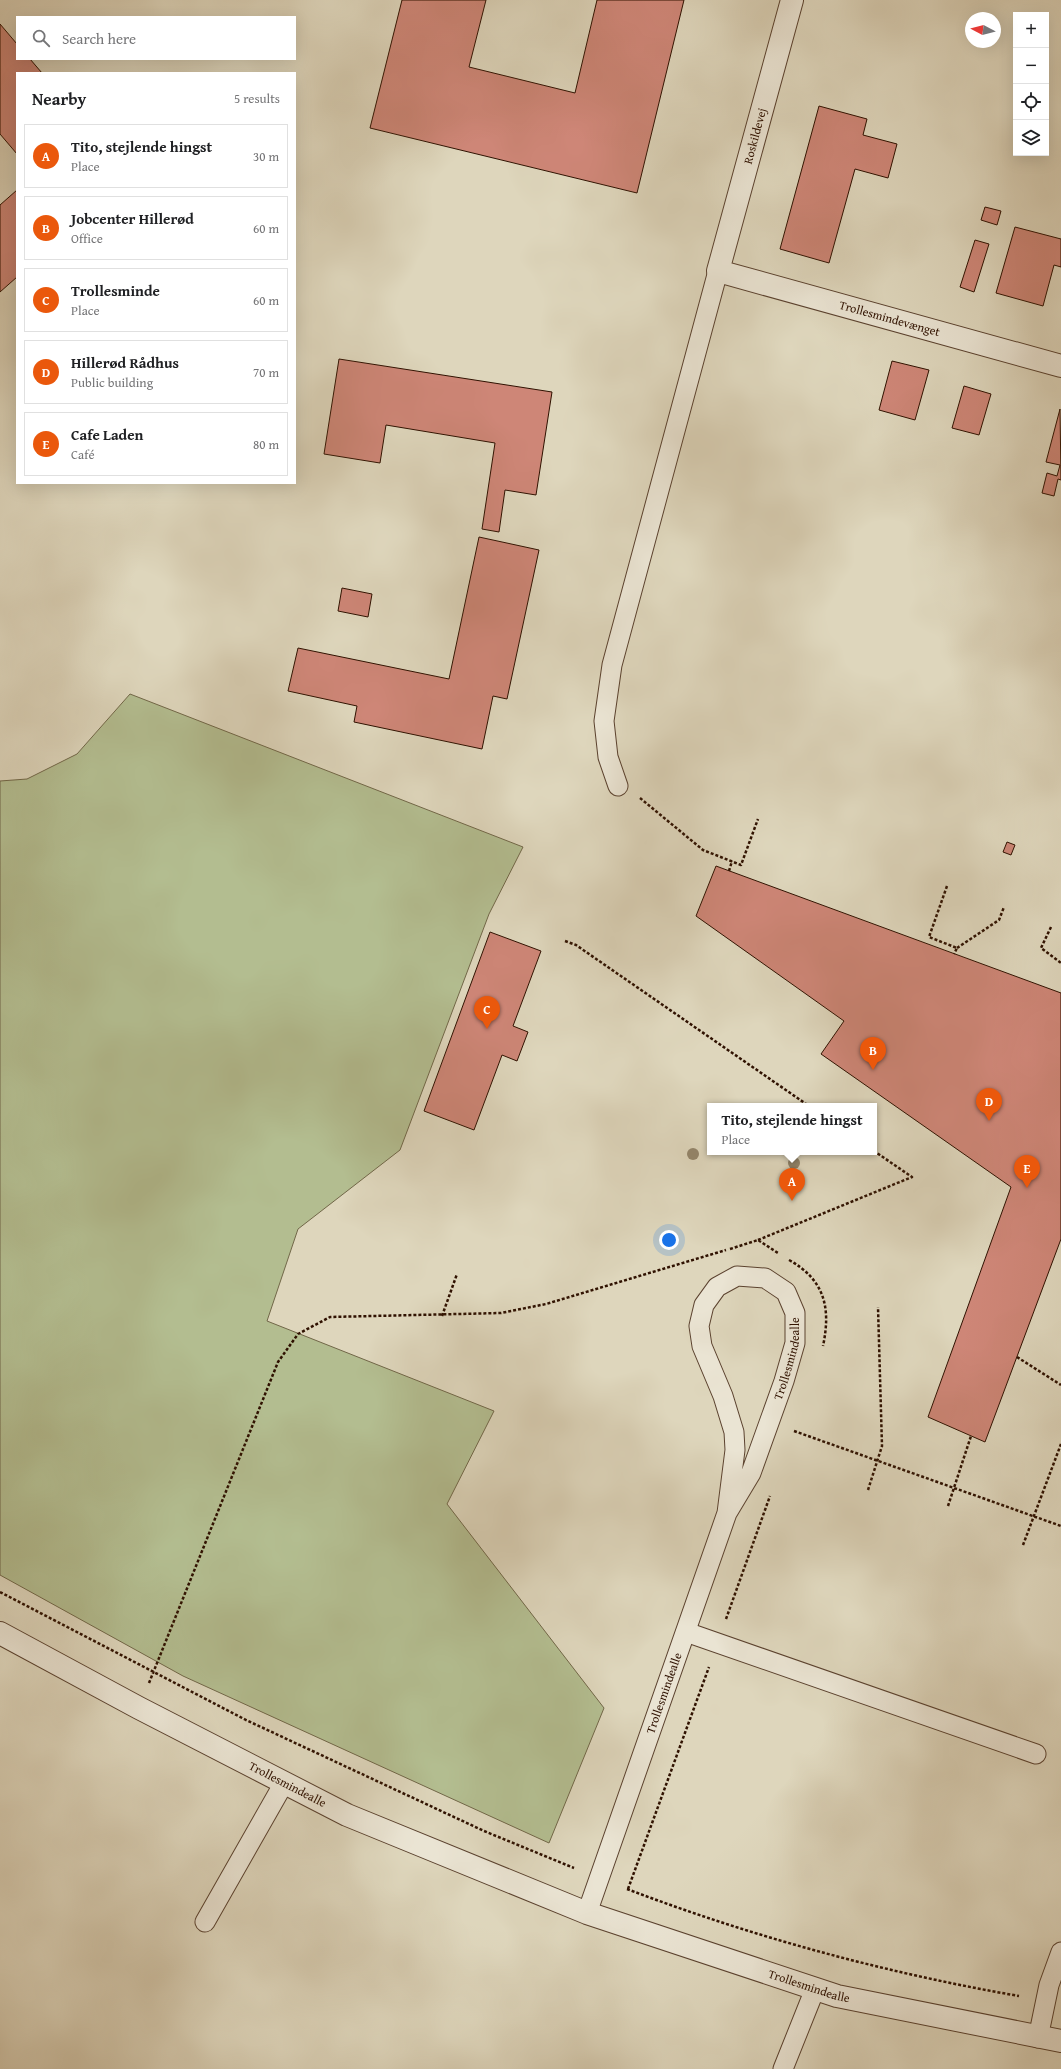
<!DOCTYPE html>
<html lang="en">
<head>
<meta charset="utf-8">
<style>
  body { margin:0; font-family:"Gentium Book Plus",serif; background:#f2f2f2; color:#202124 }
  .controls { position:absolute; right:12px; top:12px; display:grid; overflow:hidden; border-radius:0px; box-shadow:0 4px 16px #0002 }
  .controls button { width:36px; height:36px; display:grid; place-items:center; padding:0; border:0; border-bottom:1px solid #e0e0e0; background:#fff; color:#202124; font:20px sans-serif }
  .compass { position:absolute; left:965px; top:12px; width:36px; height:36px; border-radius:50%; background:#fff; box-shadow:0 4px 16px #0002; rotate:277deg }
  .you { position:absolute; left:669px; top:1240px; width:14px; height:14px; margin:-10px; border:3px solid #fff; border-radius:50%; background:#1a73e8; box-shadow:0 0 0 6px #1a73e833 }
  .badge { display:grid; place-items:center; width:26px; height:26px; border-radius:50%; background:#ea580c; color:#fff; font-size:13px; font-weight:700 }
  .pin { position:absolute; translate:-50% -33px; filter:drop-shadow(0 1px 2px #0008) }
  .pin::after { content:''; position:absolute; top:21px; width:14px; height:12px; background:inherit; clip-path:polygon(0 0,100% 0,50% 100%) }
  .popup { position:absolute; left:707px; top:1103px; width:170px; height:52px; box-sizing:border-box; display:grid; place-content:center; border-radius:0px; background:#fff; filter:drop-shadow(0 1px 3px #0005); font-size:13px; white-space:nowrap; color:#757577 }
  .popup b { font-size:15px; color:#202124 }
  .popup::after { content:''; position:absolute; left:50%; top:100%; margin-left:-8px; border:8px solid transparent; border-top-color:#fff }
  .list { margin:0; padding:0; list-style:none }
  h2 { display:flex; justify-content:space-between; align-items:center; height:52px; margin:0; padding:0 16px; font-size:17px }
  h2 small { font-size:13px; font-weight:400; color:#757577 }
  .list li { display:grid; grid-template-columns:26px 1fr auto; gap:12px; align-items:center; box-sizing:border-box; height:64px; margin:0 8px 8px; padding:0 8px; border:1px solid #e0e0e0; border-radius:0px }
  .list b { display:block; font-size:15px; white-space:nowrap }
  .list p { margin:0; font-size:13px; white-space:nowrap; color:#757577 }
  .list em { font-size:13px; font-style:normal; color:#757577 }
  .icon { flex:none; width:22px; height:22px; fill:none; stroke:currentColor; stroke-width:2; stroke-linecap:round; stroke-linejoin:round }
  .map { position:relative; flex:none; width:1061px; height:2069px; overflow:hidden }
  .search { position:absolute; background:#fff; box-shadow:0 4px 16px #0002; left:16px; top:16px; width:280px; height:44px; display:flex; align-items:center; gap:10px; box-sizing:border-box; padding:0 14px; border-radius:0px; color:#757577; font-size:15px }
  .panel { position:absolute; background:#fff; box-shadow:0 4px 16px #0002; left:16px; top:72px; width:280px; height:412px; border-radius:0px }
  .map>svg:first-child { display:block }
  .green { fill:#b3bd90; stroke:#716748 }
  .building { fill:#ce8677; stroke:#2f1100 }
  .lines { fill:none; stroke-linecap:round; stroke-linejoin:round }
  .service-casing { stroke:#5b422f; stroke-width:21 }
  .minor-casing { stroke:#5b422f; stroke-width:24 }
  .tertiary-casing { stroke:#5b422f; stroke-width:24 }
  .path { stroke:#2f1100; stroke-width:2.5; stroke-dasharray:3 2; stroke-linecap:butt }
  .service { stroke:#eae4d3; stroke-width:19 }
  .minor { stroke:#eae4d3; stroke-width:22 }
  .tertiary { stroke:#eae4d3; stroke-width:22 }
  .tree { fill:#94866c }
  .labels { text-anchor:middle; stroke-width:4; stroke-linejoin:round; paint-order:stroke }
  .street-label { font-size:12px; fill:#2f1100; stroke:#eae4d3 }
</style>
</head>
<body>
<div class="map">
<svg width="1061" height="2069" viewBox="0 0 1061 2069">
  <rect width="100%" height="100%" fill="#ded6bc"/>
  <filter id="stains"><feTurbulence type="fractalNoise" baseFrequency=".005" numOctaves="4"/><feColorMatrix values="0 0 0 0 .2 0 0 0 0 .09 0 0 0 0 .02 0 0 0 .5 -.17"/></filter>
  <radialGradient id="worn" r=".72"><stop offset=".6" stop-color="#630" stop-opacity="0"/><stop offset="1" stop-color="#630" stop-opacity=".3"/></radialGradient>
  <path class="green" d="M130,694L523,847L489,914L400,1150L298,1229L267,1321L494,1411L447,1504L604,1708L549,1843L183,1676L0,1575V781L27,779L77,754Z"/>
  <path class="building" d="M402,0H486L469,67L575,93L597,0H684L637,193L370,128Z
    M0,24L17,44V59H30L42,73H17V154L0,134Z
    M819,106L867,119L863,135L897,144L888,178L855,169L829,263L780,249Z
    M17,190V277L0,292V205Z
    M985,207L1001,211L997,225L981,220Z
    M1015,227L1061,239V267L1054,265L1043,306L996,293Z
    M975,240L989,244L974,292L960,287Z
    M339,359L552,392L536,495L505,490L499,532L482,529L495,443L386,425L380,463L324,454Z
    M892,361L929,370L915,420L879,410Z
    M964,386L991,394L979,435L952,428Z
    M1060,409L1061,480L1058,479L1054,496L1042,493L1047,473L1057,476L1060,465L1046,462Z
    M479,537L539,550L507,699L493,696L482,749L354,722L357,706L288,691L298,648L449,679Z
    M342,588L372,594L368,617L338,611Z
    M1007,842L1015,845L1011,855L1003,852Z
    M716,866L1061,993V1239L985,1442L928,1417L1011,1187L821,1054L844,1021L696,916Z
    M490,932L541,951L513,1026L528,1032L517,1061L502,1055L474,1130L424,1111Z"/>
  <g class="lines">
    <g class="service-casing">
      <g id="service">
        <path d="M618,786L608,757L604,721L612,665L718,271"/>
        <path d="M686,1632L1036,1754"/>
        <path id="s1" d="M587,1913L727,1513L751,1473L784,1381L795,1343V1313L786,1292L765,1278L737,1276L717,1287L704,1305L699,1326L702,1346L723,1396L734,1432L735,1450L727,1513"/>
        <path d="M205,1922L284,1783"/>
        <path d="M1038,2038L1049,1985L1061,1952"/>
        <path d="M783,2069L815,1989"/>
      </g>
    </g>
    <g class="minor-casing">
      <g id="minor">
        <path id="s2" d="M792,0L718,271L1061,366"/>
      </g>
    </g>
    <g class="tertiary-casing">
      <g id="tertiary">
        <path id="s3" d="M0,1633L139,1708L347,1815L587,1913L837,1996L1061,2041"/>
      </g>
    </g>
    <path class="path" d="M640,798L703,850L741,865L758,819
      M729,871L732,861
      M947,886L929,937L957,948L954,954
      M1051,927L1041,948L1061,963
      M565,941L576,945L809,1106
      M957,948L999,920L1004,907
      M758,1240L912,1177L874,1151
      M730,1249L758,1240L778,1253
      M789,1260C825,1280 831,1308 823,1346
      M442,1316L457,1274
      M1017,1357L1061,1385
      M794,1431L1061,1526
      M868,1490L882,1446L878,1307
      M948,1506L971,1436
      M1023,1545L1061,1444
      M0,1592L246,1720L484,1831L574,1868
      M726,1619L770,1496
      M149,1683L278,1362L298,1334L330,1317L501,1313L546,1304L726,1250
      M627,1889C753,1937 886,1973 1019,1996
      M628,1889L709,1667"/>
    <use href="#service" class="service"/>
    <use href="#minor" class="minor"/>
    <use href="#tertiary" class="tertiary"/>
  </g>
  <g class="tree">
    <circle cx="693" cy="1154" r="6"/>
    <circle cx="794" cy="1163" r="6"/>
  </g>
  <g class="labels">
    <g class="street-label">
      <text transform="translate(755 136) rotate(-75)" y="4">Roskildevej</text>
      <text dy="4" stroke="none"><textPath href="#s2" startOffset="459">Trollesmindevænget</textPath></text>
      <text dy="4" stroke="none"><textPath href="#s1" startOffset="591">Trollesmindealle</textPath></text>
      <text dy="4" stroke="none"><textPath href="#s1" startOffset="233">Trollesmindealle</textPath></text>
      <text dy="4" stroke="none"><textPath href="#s3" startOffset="325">Trollesmindealle</textPath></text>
      <text dy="4" stroke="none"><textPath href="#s3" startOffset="885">Trollesmindealle</textPath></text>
    </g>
  </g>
  <rect width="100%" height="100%" filter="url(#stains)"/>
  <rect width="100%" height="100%" fill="url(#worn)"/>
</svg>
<div class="controls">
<button>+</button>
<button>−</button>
<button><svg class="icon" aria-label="locate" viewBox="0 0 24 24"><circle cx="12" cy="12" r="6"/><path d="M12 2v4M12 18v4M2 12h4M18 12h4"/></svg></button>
<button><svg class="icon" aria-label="layers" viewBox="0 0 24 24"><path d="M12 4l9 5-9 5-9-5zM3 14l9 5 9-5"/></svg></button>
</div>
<svg class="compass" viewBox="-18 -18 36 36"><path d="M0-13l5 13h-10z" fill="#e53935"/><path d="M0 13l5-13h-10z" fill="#757577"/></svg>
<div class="you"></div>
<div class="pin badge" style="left:792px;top:1201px">A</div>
<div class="popup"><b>Tito, stejlende hingst</b>Place</div>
<div class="pin badge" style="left:873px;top:1070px">B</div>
<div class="pin badge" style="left:487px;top:1029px">C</div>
<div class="pin badge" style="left:989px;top:1121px">D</div>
<div class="pin badge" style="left:1027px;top:1188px">E</div>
<div class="search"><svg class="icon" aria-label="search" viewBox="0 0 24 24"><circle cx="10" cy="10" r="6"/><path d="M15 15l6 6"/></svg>Search here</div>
<section class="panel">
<h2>Nearby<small>5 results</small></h2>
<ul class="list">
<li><span class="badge">A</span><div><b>Tito, stejlende hingst</b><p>Place</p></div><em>30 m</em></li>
<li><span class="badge">B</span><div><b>Jobcenter Hillerød</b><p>Office</p></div><em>60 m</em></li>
<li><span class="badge">C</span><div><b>Trollesminde</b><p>Place</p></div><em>60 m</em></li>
<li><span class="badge">D</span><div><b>Hillerød Rådhus</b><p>Public building</p></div><em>70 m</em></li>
<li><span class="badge">E</span><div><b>Cafe Laden</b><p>Café</p></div><em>80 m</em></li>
</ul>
</section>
</div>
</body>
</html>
